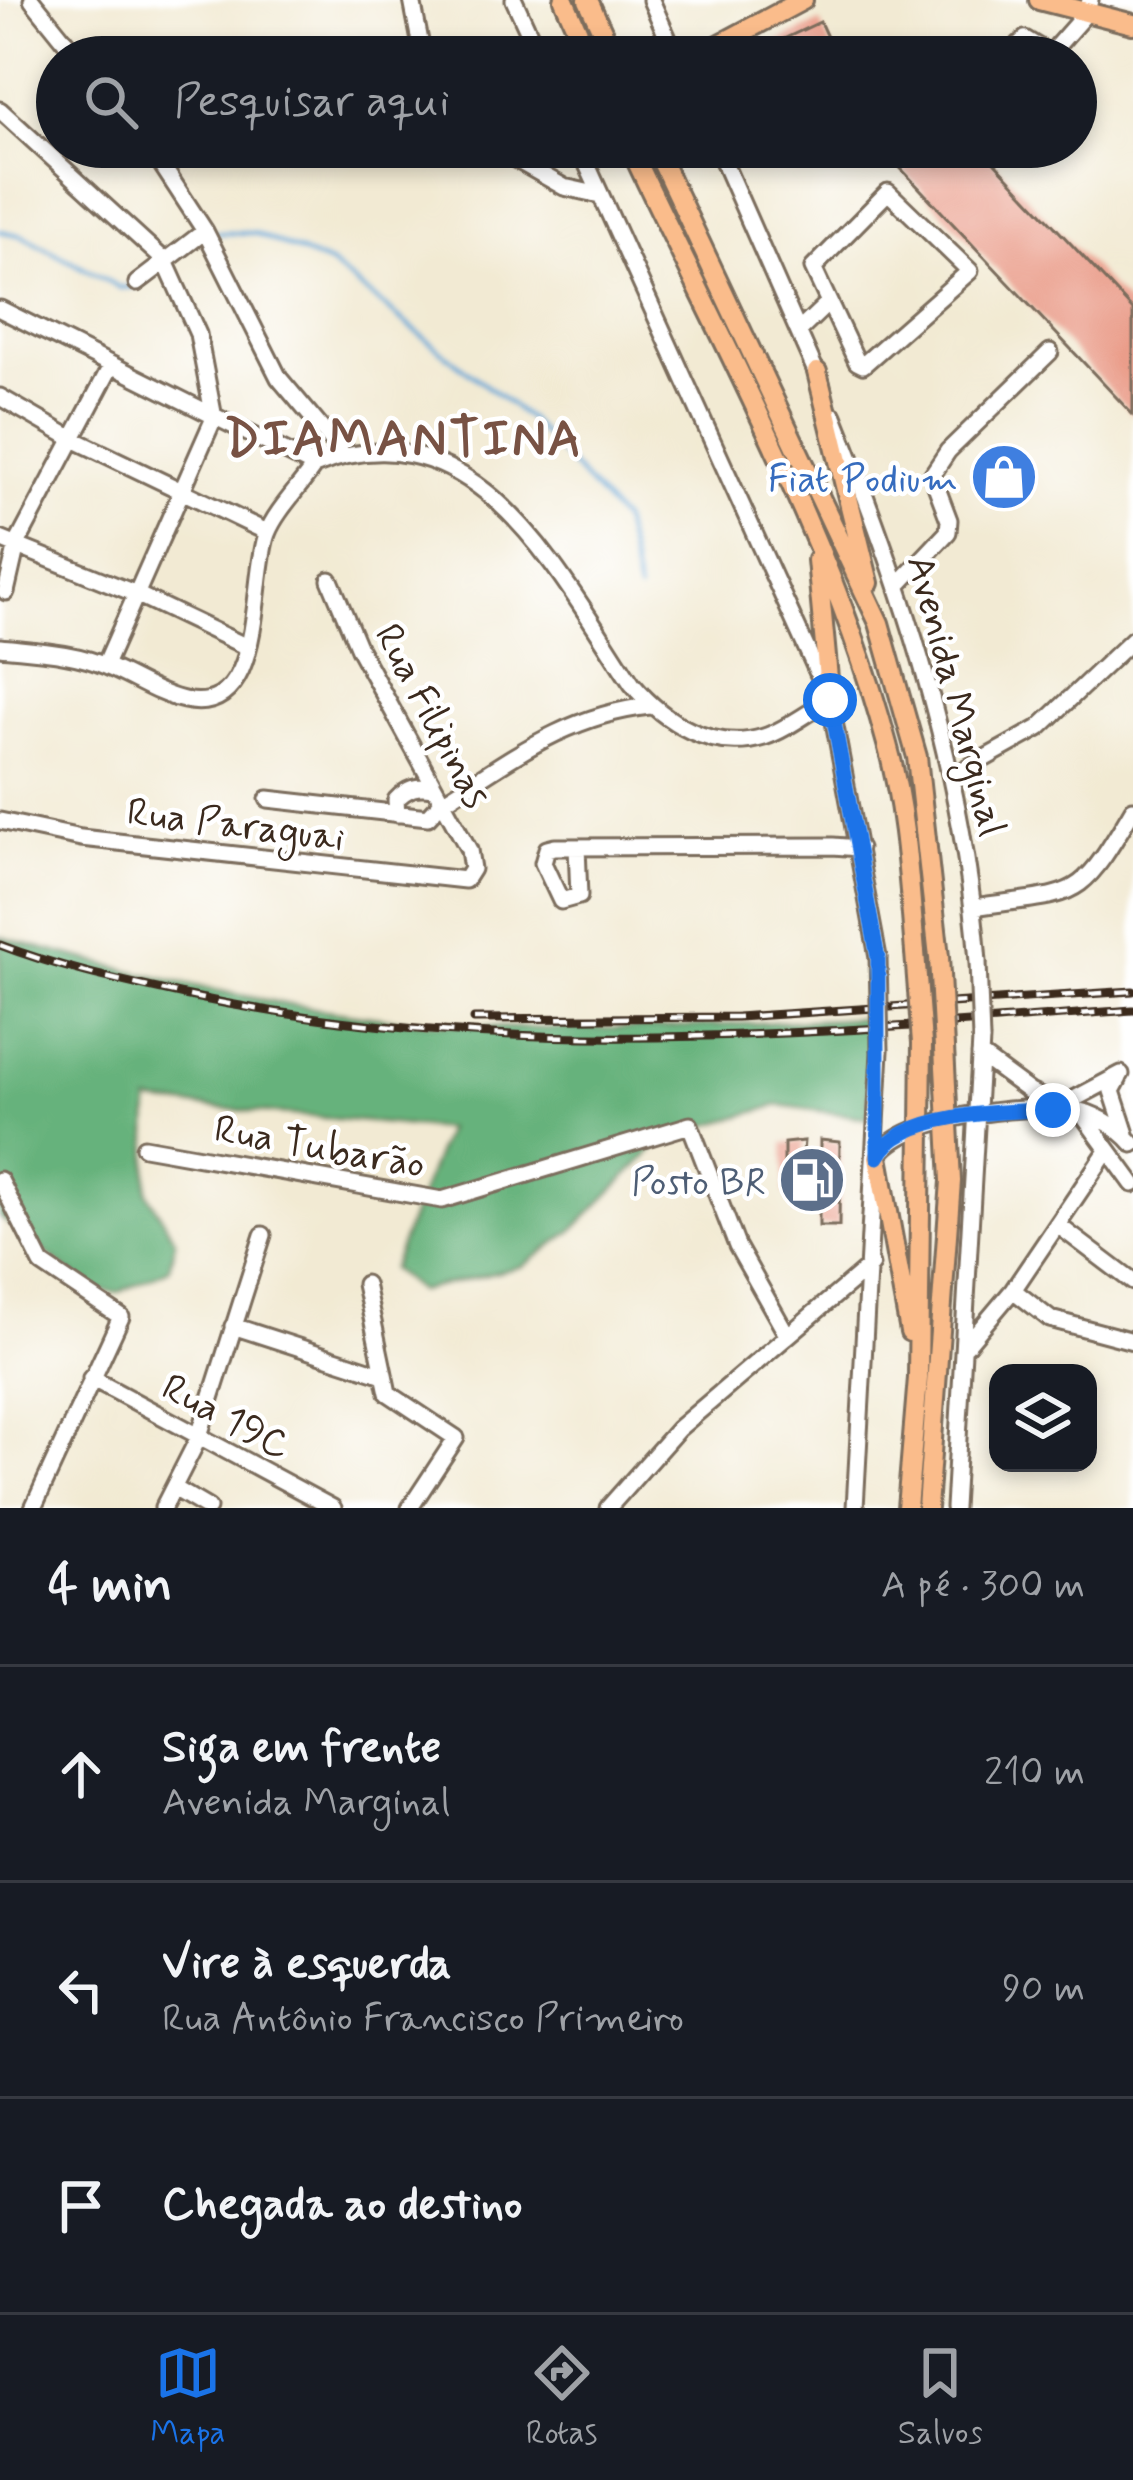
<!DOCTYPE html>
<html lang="pt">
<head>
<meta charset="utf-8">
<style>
  body { margin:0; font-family:Mynerve,sans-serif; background:#20242c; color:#f1f3f6 }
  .controls { position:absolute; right:36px; bottom:36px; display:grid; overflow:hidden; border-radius:24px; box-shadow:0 6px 18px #0003 }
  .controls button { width:108px; height:108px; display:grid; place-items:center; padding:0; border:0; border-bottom:3px solid #363941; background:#171b24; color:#f1f3f6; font:60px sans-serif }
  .stop { position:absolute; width:36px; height:36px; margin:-27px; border:9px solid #1a73e8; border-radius:50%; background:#fff }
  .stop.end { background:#1a73e8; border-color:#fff; box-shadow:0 3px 12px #0008 }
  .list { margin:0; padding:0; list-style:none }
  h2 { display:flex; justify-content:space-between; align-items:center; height:156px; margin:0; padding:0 48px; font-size:51px }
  h2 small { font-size:39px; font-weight:400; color:#9ea1a6 }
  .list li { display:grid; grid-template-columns:78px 1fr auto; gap:36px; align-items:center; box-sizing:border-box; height:216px; padding:0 48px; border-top:3px solid #363941 }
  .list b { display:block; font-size:45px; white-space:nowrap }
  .list p { margin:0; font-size:39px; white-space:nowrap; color:#9ea1a6 }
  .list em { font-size:39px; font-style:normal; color:#9ea1a6 }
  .icon { flex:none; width:66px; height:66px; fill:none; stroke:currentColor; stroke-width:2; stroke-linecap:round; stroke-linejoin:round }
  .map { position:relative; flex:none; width:1133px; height:1508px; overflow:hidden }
  .search { position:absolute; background:#171b24; box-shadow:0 6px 18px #0003; left:36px; right:36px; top:36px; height:132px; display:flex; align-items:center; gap:30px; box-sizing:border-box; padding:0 42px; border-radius:66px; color:#9ea1a6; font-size:45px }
  .sheet { height:804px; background:#171b24 }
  nav { display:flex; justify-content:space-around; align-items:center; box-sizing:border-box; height:168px; border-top:3px solid #363941; background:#171b24; font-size:33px; color:#9ea1a6 }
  nav a { display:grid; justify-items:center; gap:6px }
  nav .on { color:#1a73e8 }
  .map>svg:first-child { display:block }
  .forest { fill:#66b27c; stroke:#506e4d; stroke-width:3 }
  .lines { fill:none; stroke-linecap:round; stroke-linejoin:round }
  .stream { stroke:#5fa5d5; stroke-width:4.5 }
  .building { fill:#ea9d8a }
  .minor-casing { stroke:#7b6d5d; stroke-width:21 }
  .major-casing { stroke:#7b6d5d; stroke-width:24 }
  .minor { stroke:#fff; stroke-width:15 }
  .major { stroke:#fabc8b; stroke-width:18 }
  .rail-casing { stroke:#3b2a1e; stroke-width:9 }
  .rail { stroke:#fff; stroke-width:4.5; stroke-dasharray:14; stroke-linecap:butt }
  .minor-bridge-casing { stroke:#7b6d5d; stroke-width:21; stroke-linecap:butt }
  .major-bridge-casing { stroke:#7b6d5d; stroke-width:24; stroke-linecap:butt }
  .minor-bridge { stroke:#fff; stroke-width:15 }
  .major-bridge { stroke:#fabc8b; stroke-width:18 }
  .route { stroke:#1a73e8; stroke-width:15 }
  .labels { text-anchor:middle; stroke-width:9; stroke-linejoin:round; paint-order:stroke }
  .shop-label { font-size:39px; fill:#366cbe; stroke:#fff; text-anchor:end }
  .street-label { font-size:39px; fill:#3b2a1e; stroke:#fff }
  .service-label { font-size:39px; fill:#4e5e75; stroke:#fff; text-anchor:end }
  .district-label { font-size:51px; font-weight:bold; letter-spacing:3px; fill:#785244; stroke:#fff }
</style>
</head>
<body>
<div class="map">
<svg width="1133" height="1508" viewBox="0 0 1133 1508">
  <rect width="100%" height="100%" fill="#fff"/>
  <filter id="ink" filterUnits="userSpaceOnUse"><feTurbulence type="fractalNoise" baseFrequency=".00833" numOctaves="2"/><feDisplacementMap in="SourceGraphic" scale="24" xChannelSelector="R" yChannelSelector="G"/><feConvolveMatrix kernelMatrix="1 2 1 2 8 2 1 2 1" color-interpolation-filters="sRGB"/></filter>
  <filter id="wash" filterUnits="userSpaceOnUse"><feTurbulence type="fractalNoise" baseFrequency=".004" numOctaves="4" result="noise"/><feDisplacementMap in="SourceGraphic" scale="48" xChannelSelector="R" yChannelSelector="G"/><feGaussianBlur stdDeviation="2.7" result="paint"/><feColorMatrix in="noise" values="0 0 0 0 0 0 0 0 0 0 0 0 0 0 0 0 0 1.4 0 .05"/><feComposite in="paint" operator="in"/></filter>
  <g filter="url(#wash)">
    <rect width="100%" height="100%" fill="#f2ead3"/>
    <path class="forest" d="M0,937C161,981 307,1016 475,1026C606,1034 738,1023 868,1018L869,1118L779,1105L665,1138L572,1231L523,1266L418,1291L391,1269L446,1129L149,1102L147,1192L175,1240L169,1269L117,1293L93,1290L0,1217Z"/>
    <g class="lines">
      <path class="stream" d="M0,231L23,236L120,288L133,287
        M213,233H254L330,264L530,420L622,521L638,591"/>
    </g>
    <g id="blocks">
      <path class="building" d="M820,22L833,50L818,57H745Z
        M903,147H980L1133,310V415L891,158Z
        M820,1140L840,1142L839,1226H819V1195L784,1194V1143L804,1141L802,1164L820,1166Z"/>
    </g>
  </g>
  <g filter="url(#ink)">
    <use href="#blocks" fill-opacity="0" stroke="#7b6d5d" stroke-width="3"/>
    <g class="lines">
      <g class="minor-casing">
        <path id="minor" d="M32,0L78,57
          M412,0L423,57
          M514,0L540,57
          M651,0L676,57
          M1050,54L1087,12L1090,0
          M1005,57L1025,39L1055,57
          M0,110L165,261L198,334L214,418L105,665
          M150,147L205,231L279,378L343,454
          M494,147L564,187L600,195
          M579,147L830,700L878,957
          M717,147L821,383
          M888,192L970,271L863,365L857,362L813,268Z
          M137,283L205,231
          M0,309L314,466C475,401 559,575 632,684C664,722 712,753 764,737C786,730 810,711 830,700
          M801,329L827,304
          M0,397L71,438L267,532
          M834,416C905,592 964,772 978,962
          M0,539L134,593L247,647
          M897,586L948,532L949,520L932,475L948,451L1050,352
          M6,592L17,544L110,368
          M0,647C37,651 74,652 108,667C133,677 157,694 184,700C266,718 250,581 267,534C275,512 301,486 314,466
          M953,776L1039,728L1133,639
          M268,799L428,817L441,803C511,759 566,715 650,706
          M397,814L396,800C407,788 417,785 432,788
          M0,821L81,838L465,880L472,869L469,850L359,649L330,580
          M577,847L579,896L561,901L543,863L547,849L555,847L833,846L859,848
          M974,907C1080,891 1077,905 1133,809
          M980,1055L1030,1092L1065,1108
          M1119,1078L1112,1091L1126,1134
          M1061,1106L1121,1074
          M1082,1114L1133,1184
          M144,1147L442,1200L690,1125L737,1246L786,1333
          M878,1157C901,1115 1024,1105 1069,1109C1092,1111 1119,1127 1133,1144
          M0,1180L42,1264L121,1317L33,1508
          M1059,1226L1133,1282
          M365,1284L388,1393L456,1438L410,1508
          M1013,1290L1050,1319L1133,1341
          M233,1326L384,1375
          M966,1346L1013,1290L1107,1151
          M91,1378L333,1508
          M174,1488L208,1508
          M163,1508L198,1439L263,1235
          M608,1508L678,1429L871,1265
          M855,1508L880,1051
          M954,1508L981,1040"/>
      </g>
      <g class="major-casing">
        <path id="major" d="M564,0L589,57
          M588,0L614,57
          M1039,0L1133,24
          M696,57L803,0
          M630,147C719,338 833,541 887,744C906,812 909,883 915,952
          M655,147L879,623L917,757L939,957
          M817,372L869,583
          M817,560L830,700
          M878,1157L910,1332
          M907,1508L918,1378L922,1043
          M927,1508L951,1181L944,1048"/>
      </g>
      <use href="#minor" class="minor"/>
      <use href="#major" class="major"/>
      <g class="rail-casing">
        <path id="rail" d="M0,945C60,968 121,981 184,995C506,1064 808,1033 1133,1010
          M474,1019L737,1017L1133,991"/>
      </g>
      <use href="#rail" class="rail"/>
      <g class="minor-bridge-casing">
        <path id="minor-bridge" d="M878,957L880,1051
          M978,962L981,1040"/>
      </g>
      <g class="major-bridge-casing">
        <path id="major-bridge" d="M915,952L922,1043
          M939,957L944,1048"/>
      </g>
      <use href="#minor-bridge" class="minor-bridge"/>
      <use href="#major-bridge" class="major-bridge"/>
    </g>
  </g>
  <g class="lines" filter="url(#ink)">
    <path class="route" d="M830,700L878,958V1157C902,1112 1006,1111 1053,1110"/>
  </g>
  <defs>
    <g id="shop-disc" transform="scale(3.45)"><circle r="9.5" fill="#3f7fe0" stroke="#fff"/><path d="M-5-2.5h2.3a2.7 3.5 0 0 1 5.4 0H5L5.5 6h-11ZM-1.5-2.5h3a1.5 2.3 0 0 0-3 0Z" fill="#fff"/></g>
    <g id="fuel-disc" transform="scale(3.45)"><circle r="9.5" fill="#5c6f8a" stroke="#fff"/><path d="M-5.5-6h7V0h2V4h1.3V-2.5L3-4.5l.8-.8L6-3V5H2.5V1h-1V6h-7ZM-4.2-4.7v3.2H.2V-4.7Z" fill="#fff"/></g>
  </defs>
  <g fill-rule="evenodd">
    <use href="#shop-disc" x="1004" y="477"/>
    <use href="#fuel-disc" x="812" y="1180"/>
  </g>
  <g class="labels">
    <g class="shop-label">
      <text x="958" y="491">Fiat Podium</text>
    </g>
    <g class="street-label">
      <text transform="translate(958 695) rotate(75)" y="14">Avenida Marginal</text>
      <text transform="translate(434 715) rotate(62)" y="14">Rua Filipinas</text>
      <text transform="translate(236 823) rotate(7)" y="14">Rua Paraguai</text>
      <text transform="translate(320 1145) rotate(10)" y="14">Rua Tubarão</text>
      <text transform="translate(227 1415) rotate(28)" y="14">Rua 19C</text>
    </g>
    <g class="service-label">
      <text x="766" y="1194">Posto BR</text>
    </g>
    <g class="district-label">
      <text x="404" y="455">DIAMANTINA</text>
    </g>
  </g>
</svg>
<div class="controls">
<button><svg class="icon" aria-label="layers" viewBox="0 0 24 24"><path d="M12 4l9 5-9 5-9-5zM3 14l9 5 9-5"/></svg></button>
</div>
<div class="stop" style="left:830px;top:700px"></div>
<div class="stop end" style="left:1053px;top:1110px"></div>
<div class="search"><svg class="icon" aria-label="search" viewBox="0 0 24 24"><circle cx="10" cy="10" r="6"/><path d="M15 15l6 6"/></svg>Pesquisar aqui</div>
</div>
<section class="sheet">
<h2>4 min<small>A pé · 300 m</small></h2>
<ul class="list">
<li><svg class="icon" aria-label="ahead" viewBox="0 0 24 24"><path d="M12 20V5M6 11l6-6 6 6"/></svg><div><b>Siga em frente</b><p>Avenida Marginal</p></div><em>210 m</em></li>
<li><svg class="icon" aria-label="left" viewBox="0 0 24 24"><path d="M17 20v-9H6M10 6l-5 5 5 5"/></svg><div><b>Vire à esquerda</b><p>Rua Antônio Francisco Primeiro</p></div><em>90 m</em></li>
<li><svg class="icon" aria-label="arrive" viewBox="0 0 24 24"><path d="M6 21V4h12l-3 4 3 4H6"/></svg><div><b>Chegada ao destino</b></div></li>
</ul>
</section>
<nav>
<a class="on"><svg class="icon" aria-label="map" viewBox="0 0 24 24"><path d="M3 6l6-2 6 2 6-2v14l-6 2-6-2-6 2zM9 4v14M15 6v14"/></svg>Mapa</a>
<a><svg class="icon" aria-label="directions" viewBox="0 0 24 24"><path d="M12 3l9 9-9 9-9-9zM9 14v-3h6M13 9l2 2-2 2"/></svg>Rotas</a>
<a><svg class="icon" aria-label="saved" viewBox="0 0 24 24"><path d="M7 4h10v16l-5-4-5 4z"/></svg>Salvos</a>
</nav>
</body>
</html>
